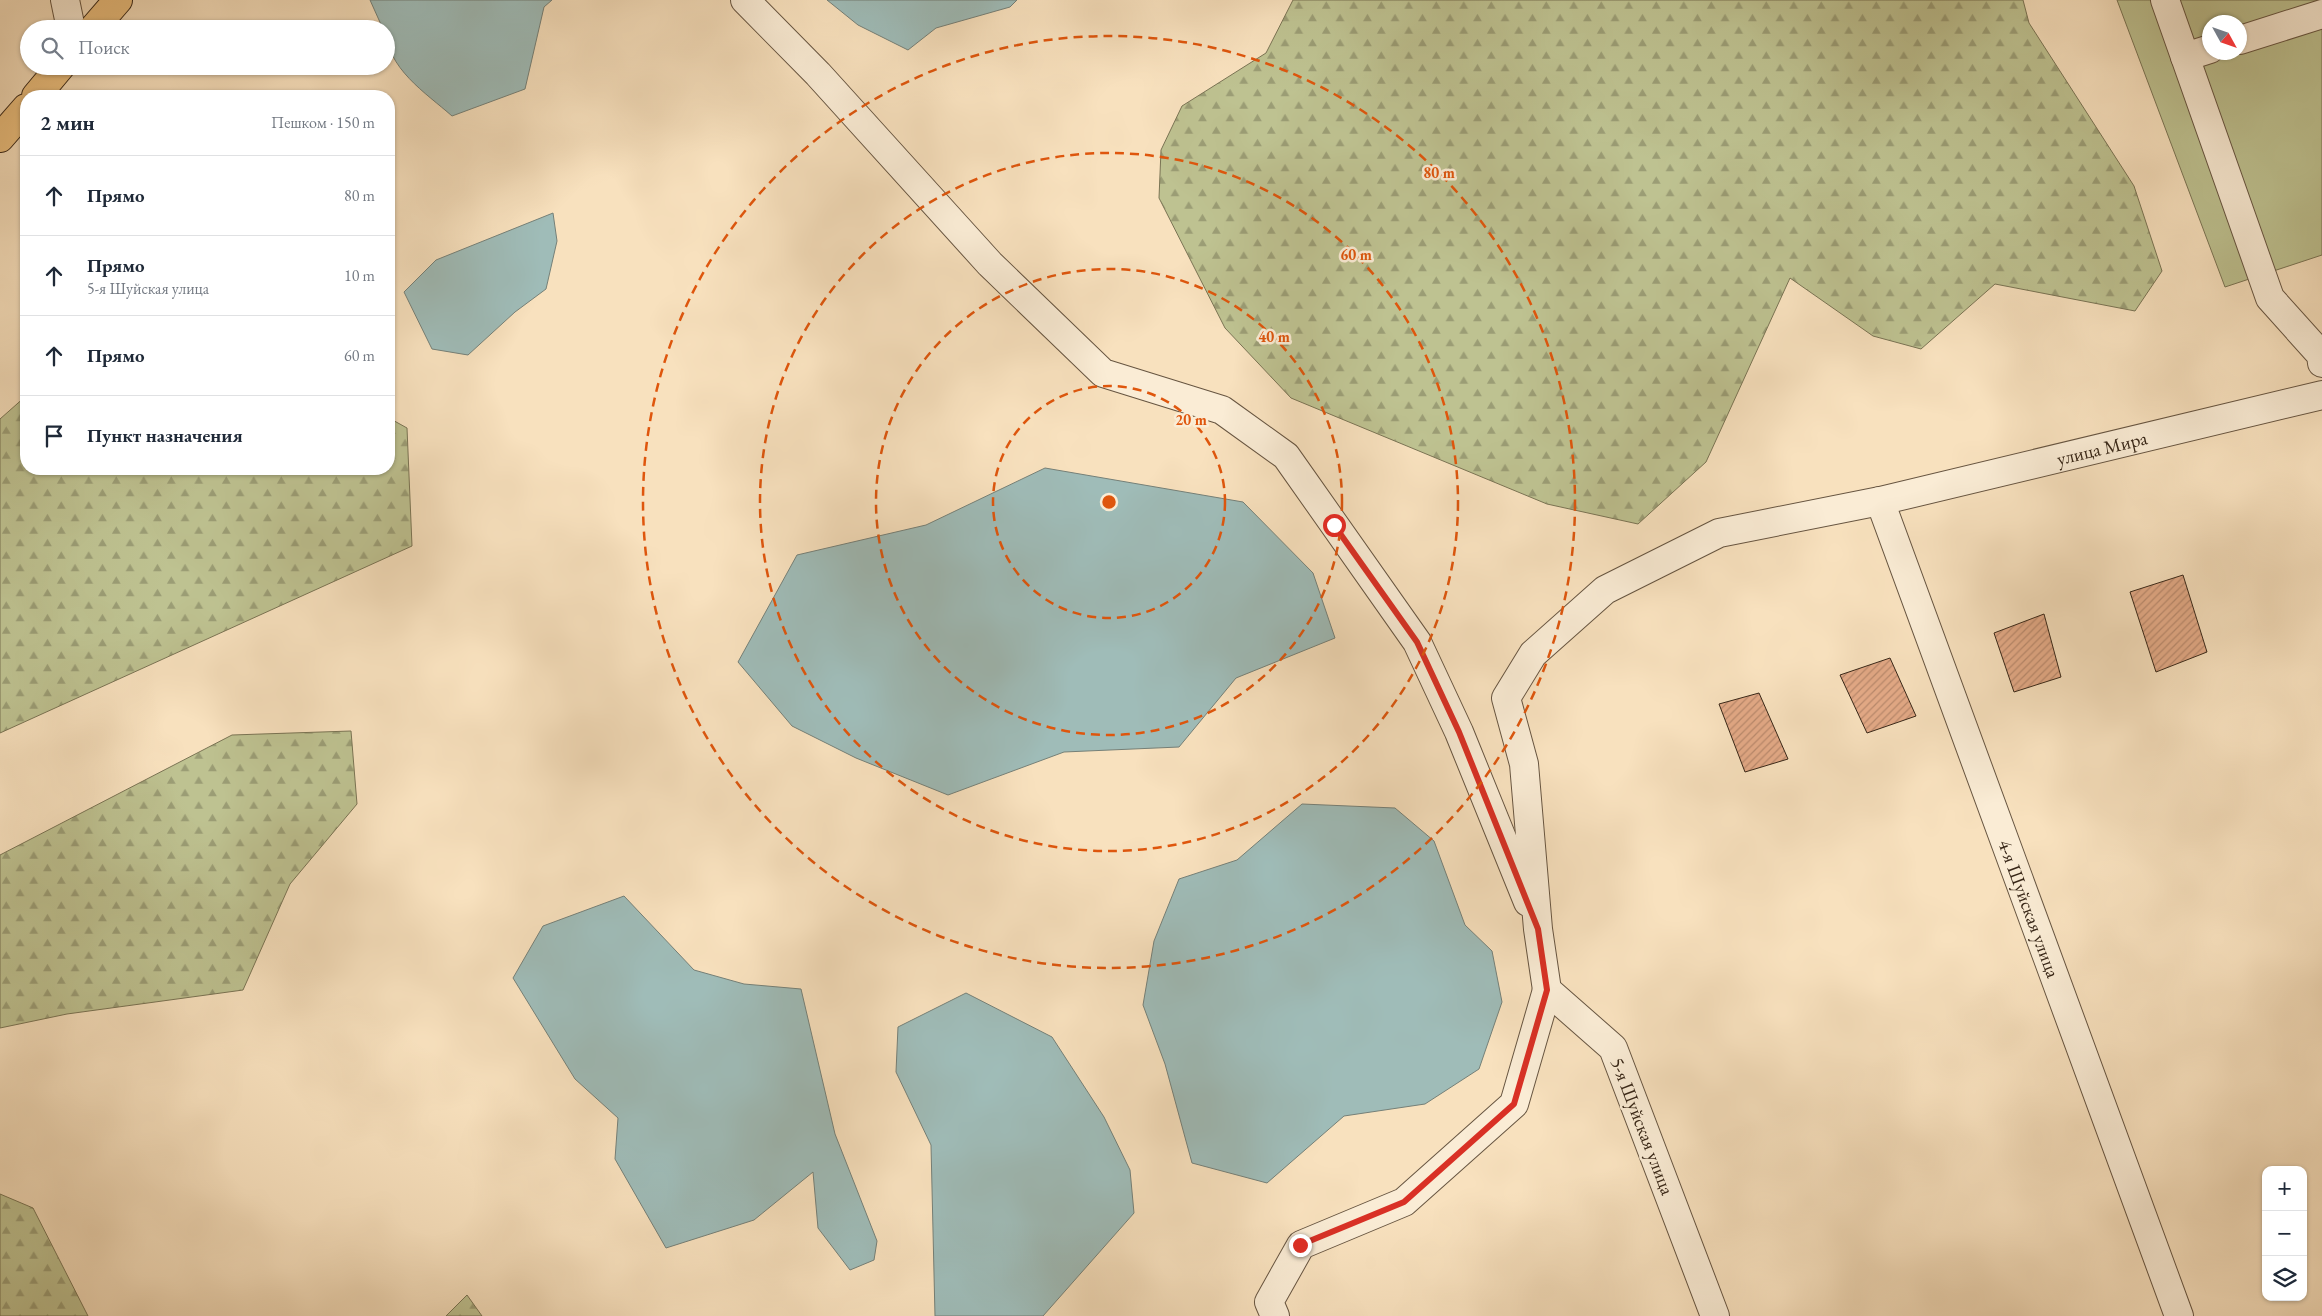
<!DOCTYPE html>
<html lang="ru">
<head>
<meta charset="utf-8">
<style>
  body { margin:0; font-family:"EB Garamond",serif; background:#f6f6f7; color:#1f2937 }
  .controls { position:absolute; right:15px; bottom:15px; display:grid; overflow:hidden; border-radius:10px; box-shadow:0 1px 4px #0004 }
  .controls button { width:45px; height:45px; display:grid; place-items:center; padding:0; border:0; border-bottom:1px solid #e0e1e3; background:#fff; color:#1f2937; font:25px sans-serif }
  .compass { position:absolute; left:2202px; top:15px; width:45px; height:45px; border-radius:50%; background:#fff; box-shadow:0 1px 4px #0004; rotate:130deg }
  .stop { position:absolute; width:15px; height:15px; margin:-11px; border:4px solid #d93025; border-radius:50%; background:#fff }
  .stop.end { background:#d93025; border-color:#fff; box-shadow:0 1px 5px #0008 }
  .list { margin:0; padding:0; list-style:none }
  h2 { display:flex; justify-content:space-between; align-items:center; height:65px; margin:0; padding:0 20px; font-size:21px }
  h2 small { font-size:16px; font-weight:400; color:#747a83 }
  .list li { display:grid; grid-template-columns:32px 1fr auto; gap:15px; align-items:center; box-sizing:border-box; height:80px; padding:0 20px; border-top:1px solid #e0e1e3 }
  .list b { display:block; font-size:19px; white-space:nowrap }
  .list p { margin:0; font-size:16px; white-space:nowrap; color:#747a83 }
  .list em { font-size:16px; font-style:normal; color:#747a83 }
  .icon { flex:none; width:28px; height:28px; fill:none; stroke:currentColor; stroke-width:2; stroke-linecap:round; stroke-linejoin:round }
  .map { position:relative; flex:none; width:2322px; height:1316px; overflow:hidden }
  .search { position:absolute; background:#fff; box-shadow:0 1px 4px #0004; left:20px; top:20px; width:375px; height:55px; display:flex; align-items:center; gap:12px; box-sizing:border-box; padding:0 18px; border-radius:28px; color:#747a83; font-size:19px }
  .panel { position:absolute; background:#fff; box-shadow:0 1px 4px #0004; left:20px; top:90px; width:375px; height:385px; border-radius:20px }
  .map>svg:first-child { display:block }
  .forest { fill:url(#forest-firs); stroke:#7a7454 }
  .green { fill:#bec291; stroke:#7a7454; fill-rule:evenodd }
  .water { fill:#9fbcb8; stroke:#758078 }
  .building { fill:url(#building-hatch); stroke:#372617 }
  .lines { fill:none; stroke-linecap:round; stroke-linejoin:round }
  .minor-casing { stroke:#675541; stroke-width:30 }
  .major-casing { stroke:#372617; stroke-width:30 }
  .minor { stroke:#faecd5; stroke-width:28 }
  .major { stroke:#ecc07f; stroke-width:28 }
  .route { stroke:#d93025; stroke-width:6 }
  .ring { fill:none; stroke:#df560d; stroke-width:2.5; stroke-dasharray:9 6 }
  .labels { text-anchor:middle; stroke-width:5; stroke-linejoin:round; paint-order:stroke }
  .street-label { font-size:19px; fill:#372617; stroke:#faecd5 }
  .centre { fill:#df560d; stroke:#faecd5; stroke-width:2.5 }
  .ring-label { font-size:15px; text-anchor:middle; font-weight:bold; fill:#df560d; stroke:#faecd5; stroke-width:5; stroke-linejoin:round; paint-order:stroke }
</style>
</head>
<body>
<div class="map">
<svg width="2322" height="1316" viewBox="0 0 2322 1316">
  <defs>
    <pattern id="forest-firs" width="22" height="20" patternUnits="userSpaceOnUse" patternTransform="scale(1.25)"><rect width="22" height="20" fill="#bec291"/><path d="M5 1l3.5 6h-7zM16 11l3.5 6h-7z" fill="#9b9d75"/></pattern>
    <pattern id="building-hatch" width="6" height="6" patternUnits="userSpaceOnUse" patternTransform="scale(1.25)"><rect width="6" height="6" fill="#e4aa87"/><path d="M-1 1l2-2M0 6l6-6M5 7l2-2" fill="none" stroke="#ba8a6d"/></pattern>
  </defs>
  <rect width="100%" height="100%" fill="#f8e1be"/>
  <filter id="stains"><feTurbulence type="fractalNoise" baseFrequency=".004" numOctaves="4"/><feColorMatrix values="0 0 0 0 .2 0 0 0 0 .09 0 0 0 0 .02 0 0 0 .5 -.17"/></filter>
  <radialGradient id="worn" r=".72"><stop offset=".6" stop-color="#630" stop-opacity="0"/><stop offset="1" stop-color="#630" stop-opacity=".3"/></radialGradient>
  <path class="forest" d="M1293,0H2023L2029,23L2134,186L2162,271L2135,311L1995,284L1921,349L1873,336L1790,278L1706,462L1638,524L1547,504L1291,398L1225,328L1159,198L1161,150L1182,106L1266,53Z
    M26,396V469H389V418L407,428L412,546L0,733V419Z
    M351,731L357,804L290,884L243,990L67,1014L0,1028V855L232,735Z
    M0,1194L33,1208L88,1316H0Z
    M467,1295L482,1316H446Z"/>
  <path class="green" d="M2117,0H2322V255L2225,287ZM2210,22H2240V52H2210Z"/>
  <path class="water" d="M370,0H552L544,7L525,89L452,116C426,93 386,68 386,29H383Z
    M827,0H1017L1010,7L936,28L908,50L858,25Z
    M553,213L557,241L546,289L515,312L468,355L432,349L404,292L436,260Z
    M1045,468L1243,502L1313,573L1335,638L1236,678L1179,747L1064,752L948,795L856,758L792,726L738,662L797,555L926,525Z
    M1302,804L1395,808L1434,841L1465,925L1492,951L1502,1002L1479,1069L1425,1104L1344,1116L1267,1183L1192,1163L1165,1064L1143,1005L1154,941L1179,879L1237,860Z
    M624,896L694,970L744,984L801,989L835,1134L877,1241L874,1260L850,1270L818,1228L813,1172L754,1220L666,1248L615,1159L618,1118L575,1079L513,978L543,926Z
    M966,993L1052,1037L1104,1117L1130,1170L1134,1213L1043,1316H935L931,1145L896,1072L898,1027Z"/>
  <path class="building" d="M2183,575L2207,652L2156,672L2130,592Z
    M2044,614L2061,677L2014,692L1994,633Z
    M1890,658L1916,716L1867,733L1840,675Z
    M1759,693L1788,759L1745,772L1719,704Z"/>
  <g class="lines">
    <g class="minor-casing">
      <g id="minor">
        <path d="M65,0L71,29"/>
        <path d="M745,0L818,74L990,264L1103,373L1222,410L1286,456L1417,642L1459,732L1528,902"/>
        <path d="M2165,0L2270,298L2321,355L2322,363"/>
        <path d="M2240,40L2322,14"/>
        <path d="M2185,57L2210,49"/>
        <path id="s1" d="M1880,501L2179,1316"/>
        <path d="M1275,1316L1269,1302L1301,1245L1404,1202L1514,1104L1547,990"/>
        <path id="s2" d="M1715,1316L1613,1048L1547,990L1538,929L1524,764L1506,698L1533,654L1605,590L1719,533L1880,501L2322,395"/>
      </g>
    </g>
    <g class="major-casing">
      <path id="major" d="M93,29L118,0
        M36,96L61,66
        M0,138L26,108"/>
    </g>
    <use href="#minor" class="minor"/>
    <use href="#major" class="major"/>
  </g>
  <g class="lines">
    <path class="route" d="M1300,1245L1404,1202L1514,1104L1547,990L1538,929L1459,732L1417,642L1334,525"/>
  </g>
  <g class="ring">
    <circle cx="1109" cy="502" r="116"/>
    <circle cx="1109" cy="502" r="233"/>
    <circle cx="1109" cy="502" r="349"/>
    <circle cx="1109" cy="502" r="466"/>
  </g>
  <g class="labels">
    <g class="street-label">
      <text dy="7" stroke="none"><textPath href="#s2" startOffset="1338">улица Мира</textPath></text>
      <text dy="7" stroke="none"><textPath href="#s1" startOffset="434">4-я Шуйская улица</textPath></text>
      <text transform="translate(1643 1126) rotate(69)" y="7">5-я Шуйская улица</text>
    </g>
  </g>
  <circle cx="1109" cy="502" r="8" class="centre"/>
  <g class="ring-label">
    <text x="1439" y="178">80 m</text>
    <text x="1356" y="260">60 m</text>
    <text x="1274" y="342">40 m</text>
    <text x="1191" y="425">20 m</text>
  </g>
  <rect width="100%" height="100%" filter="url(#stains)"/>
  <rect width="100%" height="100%" fill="url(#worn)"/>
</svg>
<div class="controls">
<button>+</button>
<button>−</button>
<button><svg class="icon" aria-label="layers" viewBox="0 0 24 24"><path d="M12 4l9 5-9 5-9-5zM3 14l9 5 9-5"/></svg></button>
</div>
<svg class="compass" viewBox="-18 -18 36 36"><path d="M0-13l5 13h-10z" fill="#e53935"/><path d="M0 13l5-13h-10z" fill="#747a83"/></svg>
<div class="stop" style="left:1334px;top:525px"></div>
<div class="stop end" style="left:1300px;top:1245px"></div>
<div class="search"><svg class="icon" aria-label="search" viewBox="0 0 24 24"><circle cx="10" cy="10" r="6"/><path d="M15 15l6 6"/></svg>Поиск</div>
<section class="panel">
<h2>2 мин<small>Пешком · 150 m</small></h2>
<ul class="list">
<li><svg class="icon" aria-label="ahead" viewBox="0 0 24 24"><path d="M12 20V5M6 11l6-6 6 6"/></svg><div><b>Прямо</b></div><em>80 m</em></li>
<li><svg class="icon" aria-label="ahead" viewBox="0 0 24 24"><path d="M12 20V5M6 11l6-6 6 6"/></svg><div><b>Прямо</b><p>5-я Шуйская улица</p></div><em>10 m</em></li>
<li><svg class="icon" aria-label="ahead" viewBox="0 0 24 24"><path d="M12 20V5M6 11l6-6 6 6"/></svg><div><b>Прямо</b></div><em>60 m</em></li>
<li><svg class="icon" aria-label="arrive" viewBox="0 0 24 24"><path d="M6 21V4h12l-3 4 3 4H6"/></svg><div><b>Пункт назначения</b></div></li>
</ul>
</section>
</div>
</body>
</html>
